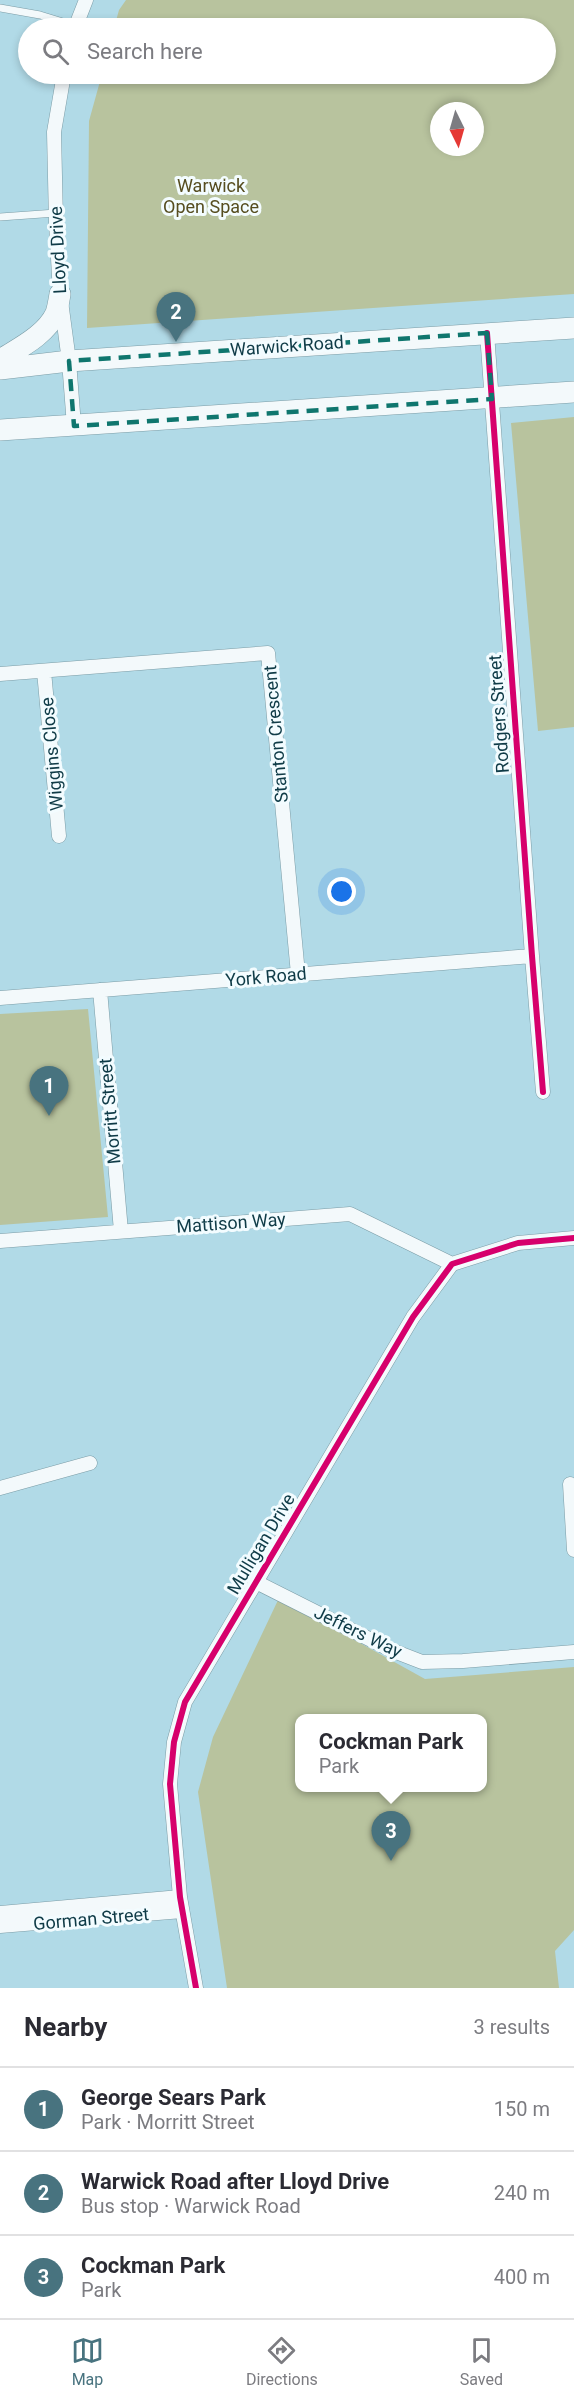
<!DOCTYPE html>
<html lang="en">
<head>
<meta charset="utf-8">
<style>
  body { margin:0; font-family:Roboto,sans-serif; background:#f7f7f7; color:#2b2b33 }
  .compass { position:absolute; left:430px; top:102px; width:54px; height:54px; border-radius:50%; background:#fff; box-shadow:0 3px 9px #0003; rotate:175deg }
  .you { position:absolute; left:342px; top:892px; width:21px; height:21px; margin:-15px; border:4px solid #fff; border-radius:50%; background:#1a73e8; box-shadow:0 0 0 9px #1a73e833 }
  .badge { display:grid; place-items:center; width:39px; height:39px; border-radius:50%; background:#48737f; color:#fff; font-size:20px; font-weight:700 }
  .pin { position:absolute; translate:-50% -50px; filter:drop-shadow(0 2px 3px #0008) }
  .pin::after { content:''; position:absolute; top:32px; width:21px; height:18px; background:inherit; clip-path:polygon(0 0,100% 0,50% 100%) }
  .popup { position:absolute; left:295px; top:1714px; width:192px; height:78px; box-sizing:border-box; display:grid; place-content:center; border-radius:12px; background:#fff; filter:drop-shadow(0 2px 4px #0005); font-size:20px; white-space:nowrap; color:#7c7c81 }
  .popup b { font-size:22px; color:#2b2b33 }
  .popup::after { content:''; position:absolute; left:50%; top:100%; margin-left:-12px; border:12px solid transparent; border-top-color:#fff }
  .list { margin:0; padding:0; list-style:none }
  h2 { display:flex; justify-content:space-between; align-items:center; height:78px; margin:0; padding:0 24px; font-size:26px }
  h2 small { font-size:20px; font-weight:400; color:#7c7c81 }
  .list li { display:grid; grid-template-columns:39px 1fr auto; gap:18px; align-items:center; box-sizing:border-box; height:84px; padding:0 24px; border-top:2px solid #e1e1e2 }
  .list b { display:block; font-size:22px; white-space:nowrap }
  .list p { margin:0; font-size:20px; white-space:nowrap; color:#7c7c81 }
  .list em { font-size:20px; font-style:normal; color:#7c7c81 }
  .icon { flex:none; width:33px; height:33px; fill:none; stroke:currentColor; stroke-width:2; stroke-linecap:round; stroke-linejoin:round }
  .map { position:relative; flex:none; width:574px; height:1988px; overflow:hidden }
  .search { position:absolute; background:#fff; box-shadow:0 3px 9px #0003; left:18px; right:18px; top:18px; height:66px; display:flex; align-items:center; gap:15px; box-sizing:border-box; padding:0 21px; border-radius:33px; color:#7c7c81; font-size:22px }
  .sheet { height:330px; background:#fff }
  nav { display:flex; justify-content:space-around; align-items:center; box-sizing:border-box; height:84px; border-top:2px solid #e1e1e2; background:#fff; font-size:16px; color:#7c7c81 }
  nav a { display:grid; justify-items:center; gap:3px }
  nav .on { color:#48737f }
  .map>svg:first-child { display:block }
  .green { fill:#b8c39e; fill-rule:evenodd }
  .lines { fill:none; stroke-linecap:round; stroke-linejoin:round }
  .lane-casing { stroke:#7b9ca6; stroke-width:8 }
  .street-casing { stroke:#7b9ca6; stroke-width:15 }
  .primary-casing { stroke:#7b9ca6; stroke-width:22 }
  .lane { stroke:#f3f9fb; stroke-width:7 }
  .street { stroke:#f3f9fb; stroke-width:14 }
  .primary { stroke:#f3f9fb; stroke-width:21 }
  .cycleway-casing { stroke:#f3fcff; stroke-width:10 }
  .cycleway { stroke:#d6006c; stroke-width:6 }
  .marked { fill:none; stroke:#0f766e; stroke-width:4.5; stroke-dasharray:12 8; stroke-linejoin:round }
  .labels { text-anchor:middle; stroke-width:6; stroke-linejoin:round; paint-order:stroke }
  .park-label { font-size:18px; fill:#564d20; stroke:#f3fcff }
  .street-label { font-size:18px; fill:#0f3b47; stroke:#f3fcff }
</style>
</head>
<body>
<div class="map">
<svg width="574" height="1988" viewBox="0 0 574 1988">
  <rect width="100%" height="100%" fill="#b1dae7"/>
  <path class="green" d="M126,0H574V294L87,328L89,121L102,74H546V28H114L119,10ZM439,111H475V147H439Z
    M574,417V727L538,731L511,423Z
    M88,1009L108,1217L0,1225V1014Z
    M279,1598L425,1679L574,1667V1930L555,1951L559,1988H227L198,1792L213,1737ZM300,1718H482V1788H300Z"/>
  <g class="lines">
    <g class="lane-casing">
      <path id="lane" d="M0,8L40,15L76,26
        M0,217L56,213"/>
    </g>
    <g class="street-casing">
      <path id="street" d="M75,28L86,0
        M64,74L54,132L56,222L60,294L69,361L74,426
        M487,333L532,956L543,1092
        M44,671L59,836
        M0,674L268,653L298,974
        M100,990L121,1231
        M0,998L532,956
        M0,1241L350,1214L452,1264
        M570,1484L574,1550
        M0,1488L90,1463
        M256,1582L391,1650L422,1662L463,1661L574,1652
        M0,1913L180,1897
        M0,1926L182,1911
        M196,1988L180,1897L170,1784L174,1742L185,1702L413,1317L452,1264L518,1243L574,1238"/>
    </g>
    <g class="primary-casing">
      <path id="primary" d="M0,360C19,348 46,335 56,313C58,307 59,300 60,294
        M0,369L69,361L574,328
        M0,430L574,392"/>
    </g>
    <use href="#lane" class="lane"/>
    <use href="#street" class="street"/>
    <use href="#primary" class="primary"/>
    <g class="cycleway-casing">
      <path id="cycleway" d="M487,333L532,956L543,1092
        M196,1988L180,1897L170,1784L174,1742L185,1702L413,1317L452,1264L518,1243L574,1238"/>
    </g>
    <use href="#cycleway" class="cycleway"/>
  </g>
  <path class="marked" d="M487,333L492,399L74,426L69,361Z"/>
  <g class="labels">
    <g class="park-label">
      <text x="211" y="192">Warwick<tspan x="211" dy="21">Open Space</tspan></text>
    </g>
    <g class="street-label">
      <text transform="translate(58 250) rotate(-93)" y="6">Lloyd Drive</text>
      <text transform="translate(287 346) rotate(-4)" y="6">Warwick Road</text>
      <text transform="translate(499 714) rotate(-94)" y="6">Rodgers Street</text>
      <text transform="translate(276 734) rotate(-95)" y="6">Stanton Crescent</text>
      <text transform="translate(52 754) rotate(-95)" y="6">Wiggins Close</text>
      <text transform="translate(266 977) rotate(-5)" y="6">York Road</text>
      <text transform="translate(110 1111) rotate(-95)" y="6">Morritt Street</text>
      <text transform="translate(231 1223) rotate(-4)" y="6">Mattison Way</text>
      <text transform="translate(261 1544) rotate(-59)" y="6">Mulligan Drive</text>
      <text transform="translate(358 1632) rotate(26)" y="6">Jeffers Way</text>
      <text transform="translate(91 1919) rotate(-5)" y="6">Gorman Street</text>
    </g>
  </g>
</svg>
<svg class="compass" viewBox="-18 -18 36 36"><path d="M0-13l5 13h-10z" fill="#e53935"/><path d="M0 13l5-13h-10z" fill="#7c7c81"/></svg>
<div class="you"></div>
<div class="pin badge" style="left:49px;top:1116px">1</div>
<div class="pin badge" style="left:176px;top:342px">2</div>
<div class="pin badge" style="left:391px;top:1861px">3</div>
<div class="popup"><b>Cockman Park</b>Park</div>
<div class="search"><svg class="icon" aria-label="search" viewBox="0 0 24 24"><circle cx="10" cy="10" r="6"/><path d="M15 15l6 6"/></svg>Search here</div>
</div>
<section class="sheet">
<h2>Nearby<small>3 results</small></h2>
<ul class="list">
<li><span class="badge">1</span><div><b>George Sears Park</b><p>Park · Morritt Street</p></div><em>150 m</em></li>
<li><span class="badge">2</span><div><b>Warwick Road after Lloyd Drive</b><p>Bus stop · Warwick Road</p></div><em>240 m</em></li>
<li><span class="badge">3</span><div><b>Cockman Park</b><p>Park</p></div><em>400 m</em></li>
</ul>
</section>
<nav>
<a class="on"><svg class="icon" aria-label="map" viewBox="0 0 24 24"><path d="M3 6l6-2 6 2 6-2v14l-6 2-6-2-6 2zM9 4v14M15 6v14"/></svg>Map</a>
<a><svg class="icon" aria-label="directions" viewBox="0 0 24 24"><path d="M12 3l9 9-9 9-9-9zM9 14v-3h6M13 9l2 2-2 2"/></svg>Directions</a>
<a><svg class="icon" aria-label="saved" viewBox="0 0 24 24"><path d="M7 4h10v16l-5-4-5 4z"/></svg>Saved</a>
</nav>
</body>
</html>
